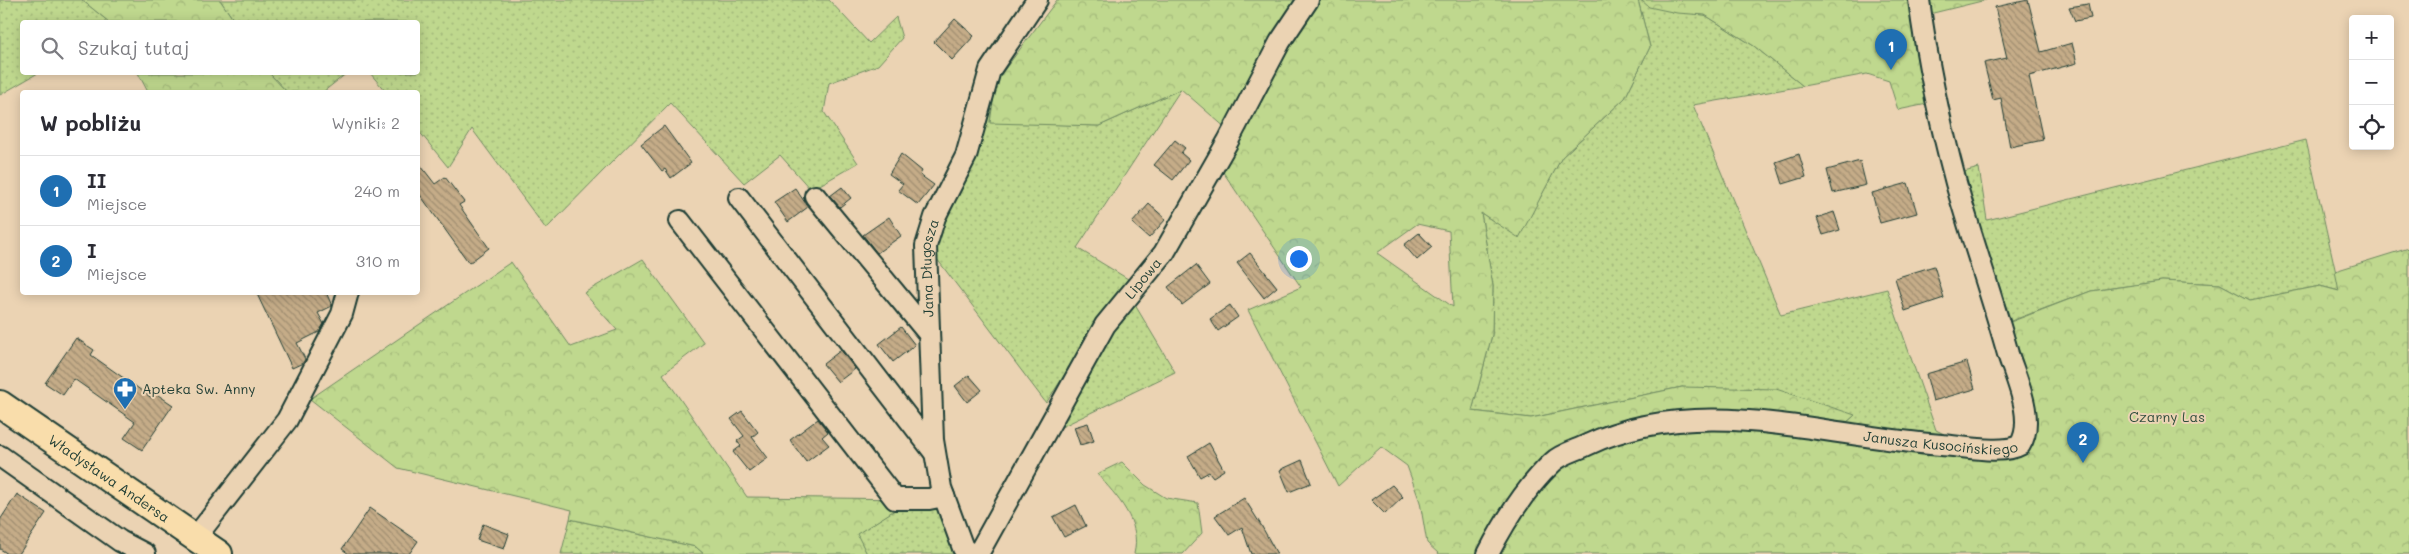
<!DOCTYPE html>
<html lang="pl">
<head>
<meta charset="utf-8">
<style>
  body { margin:0; font-family:Mali,sans-serif; background:#f2f2f3; color:#2b2b33 }
  .controls { position:absolute; right:15px; top:15px; display:grid; overflow:hidden; border-radius:5px; box-shadow:0 2px 12px #0003 }
  .controls button { width:45px; height:45px; display:grid; place-items:center; padding:0; border:0; border-bottom:1px solid #e1e1e2; background:#fff; color:#2b2b33; font:25px sans-serif }
  .you { position:absolute; left:1298px; top:258px; width:18px; height:18px; margin:-12px; border:4px solid #fff; border-radius:50%; background:#1a73e8; box-shadow:0 0 0 8px #1a73e833 }
  .badge { display:grid; place-items:center; width:32px; height:32px; border-radius:50%; background:#1f6fb2; color:#fff; font-size:16px; font-weight:700 }
  .pin { position:absolute; translate:-50% -41px; filter:drop-shadow(0 1px 2px #0008) }
  .pin::after { content:''; position:absolute; top:26px; width:18px; height:15px; background:inherit; clip-path:polygon(0 0,100% 0,50% 100%) }
  .list { margin:0; padding:0; list-style:none }
  h2 { display:flex; justify-content:space-between; align-items:center; height:65px; margin:0; padding:0 20px; font-size:21px }
  h2 small { font-size:16px; font-weight:400; color:#7c7c81 }
  .list li { display:grid; grid-template-columns:32px 1fr auto; gap:15px; align-items:center; box-sizing:border-box; height:70px; padding:0 20px; border-top:1px solid #e1e1e2 }
  .list b { display:block; font-size:19px; white-space:nowrap }
  .list p { margin:0; font-size:16px; white-space:nowrap; color:#7c7c81 }
  .list em { font-size:16px; font-style:normal; color:#7c7c81 }
  .icon { flex:none; width:28px; height:28px; fill:none; stroke:currentColor; stroke-width:2; stroke-linecap:round; stroke-linejoin:round }
  .map { position:relative; flex:none; width:2409px; height:554px; overflow:hidden }
  .search { position:absolute; background:#fff; box-shadow:0 2px 12px #0003; left:20px; top:20px; width:400px; height:55px; display:flex; align-items:center; gap:12px; box-sizing:border-box; padding:0 18px; border-radius:5px; color:#7c7c81; font-size:19px }
  .panel { position:absolute; background:#fff; box-shadow:0 2px 12px #0003; left:20px; top:90px; width:400px; height:205px; border-radius:5px }
  .map>svg:first-child { display:block }
  .green { fill:url(#green-dots); stroke:#6f8a61 }
  .forest { fill:url(#forest-crowns); stroke:#6f8a61; fill-rule:evenodd }
  .building { fill:url(#building-back-hatch); stroke:#1f3d34 }
  .lines { fill:none; stroke-linecap:round; stroke-linejoin:round }
  .minor-casing { stroke:#1f3d34; stroke-width:24 }
  .major-casing { stroke:#1f3d34; stroke-width:30 }
  .minor { stroke:#ebd3b3; stroke-width:20 }
  .major { stroke:#f9ddab; stroke-width:26 }
  .labels { text-anchor:middle; stroke-width:4; stroke-linejoin:round; paint-order:stroke }
  .street-label { font-size:14px; fill:#1f3d34; stroke:#ebd3b3 }
  .poi-label { font-size:14px; fill:#1f3d34; stroke:#ebd3b3; text-anchor:start }
  .park-label { font-size:14px; fill:#2f4c3d; stroke:#ebd3b3 }
</style>
</head>
<body>
<div class="map">
<svg width="2409" height="554" viewBox="0 0 2409 554">
  <defs>
    <pattern id="green-dots" width="8" height="8" patternUnits="userSpaceOnUse" patternTransform="scale(1.25)"><rect width="8" height="8" fill="#bfd88e"/><path d="M2 2h.1M6 6h.1" fill="none" stroke="#a4ba7b" stroke-width="1.8" stroke-linecap="round"/></pattern>
    <pattern id="forest-crowns" width="20" height="18" patternUnits="userSpaceOnUse" patternTransform="scale(1.25)"><rect width="20" height="18" fill="#bfd88e"/><path d="M2 6a3 3 0 1 1 6 0M12 15a3 3 0 1 1 6 0" fill="none" stroke="#a4ba7b"/></pattern>
    <pattern id="building-back-hatch" width="6" height="6" patternUnits="userSpaceOnUse" patternTransform="scale(1.25)"><rect width="6" height="6" fill="#c5ac88"/><path d="M-1 5l2 2M0 0l6 6M5-1l2 2" fill="none" stroke="#9f8d70"/></pattern>
  </defs>
  <rect width="100%" height="100%" fill="#ebd3b3"/>
  <filter id="ink" filterUnits="userSpaceOnUse"><feTurbulence type="fractalNoise" baseFrequency=".02" numOctaves="2"/><feDisplacementMap in="SourceGraphic" scale="10" xChannelSelector="R" yChannelSelector="G"/><feConvolveMatrix kernelMatrix="1 2 1 2 8 2 1 2 1" color-interpolation-filters="sRGB"/></filter>
  <g filter="url(#ink)">
    <path class="green" d="M0,0H82L109,22H22V72L38,73L0,95Z
      M220,0H829L869,43L896,17L902,38L878,65L829,83L824,112L858,163L811,190L780,155L744,183L670,103L546,229L472,129L448,167L418,130V92H386L370,73L418,72V22H235Z
      M1638,0L1686,13L1705,15L1754,46L1803,86L1693,105L1781,315L1887,289L1936,430L1948,436L1846,423L1854,416L1682,387L1531,418L1472,411L1492,335L1493,286L1481,213L1519,237L1562,157L1625,98L1650,47Z
      M269,73H347L323,92H287Z
      M996,81L990,122L1099,126L1181,89L1077,248L1128,279L1046,403L937,259L938,232Z
      M2306,140L2340,291L2320,286L2250,300L2220,284L2162,281L2091,291L2011,321L1960,173L1979,168L1987,220Z
      M1132,300L1175,372L1053,431Z
      M912,499H929L943,512L953,554H867L856,534Z
      M570,519L696,547L704,554H561Z"/>
    <path class="forest" d="M82,0H220L235,22H109Z
      M1057,0H1302L1227,129L1181,89L1099,126L990,123L996,81Z
      M1312,0H1638L1650,47L1625,98L1562,157L1519,238L1481,213L1493,286L1492,335L1472,411L1531,418L1682,387L1776,389L1855,415L1846,423L1761,411L1640,415L1566,444L1540,458L1482,554H1439L1427,543L1420,502L1407,466L1381,447L1338,486L1248,310L1301,287L1221,169L1313,7ZM1417,224L1449,231L1453,307L1377,253Z
      M1641,0H1986L1921,16L1937,102L1898,110L1889,81L1867,74L1803,86L1754,46L1705,15L1677,13L1649,7Z
      M138,73H269L287,92H148Z
      M2409,248V554H1489L1555,462L1599,439L1751,420L2001,449L2026,432L2000,326L2091,291L2162,281L2220,284L2250,300L2320,286L2339,291L2335,271Z
      M643,259L704,343L663,374L747,497L912,499L857,534L867,554H704L696,547L570,519L572,510L398,468L310,399L511,262L571,347L617,330L584,293Z
      M1122,462L1145,485L1166,498L1198,503L1202,533L1183,554H1134C1142,522 1117,496 1097,474Z"/>
    <path class="building" d="M2028,0L2041,52L2072,43L2077,63L2029,76L2043,140L2010,147L2001,98L1993,100L1984,63L2007,58L1995,7Z
      M2088,4L2091,18L2075,21L2069,7Z
      M955,19L974,36L952,60L934,42Z
      M664,126L691,163L671,178L665,169L662,171L641,144Z
      M1175,140L1185,148L1181,153L1189,160L1173,180L1154,165Z
      M901,154L922,171L920,175L934,185L918,205L898,190L903,184L889,174Z
      M1799,154L1806,177L1783,184L1776,162Z
      M1860,161L1866,185L1833,193L1827,170Z
      M418,162L435,184L445,177L464,202L459,205L489,248L469,263L418,192Z
      M1908,183L1917,213L1880,223L1872,193Z
      M842,187L851,198L840,207L830,196Z
      M795,188L808,207L788,222L774,202Z
      M1149,204L1166,219L1149,238L1132,223Z
      M1834,212L1840,230L1823,235L1817,218Z
      M889,217L901,236L877,253L863,235Z
      M1419,233L1432,247L1417,260L1404,245Z
      M1250,253L1277,287L1264,298L1237,263Z
      M1196,265L1210,284L1182,305L1168,287Z
      M1934,266L1944,298L1905,311L1895,278Z
      M256,292H326L332,306L318,313L324,324L319,332L297,343L305,359L303,363L292,368Z
      M1230,305L1238,317L1218,331L1210,319Z
      M901,327L915,345L893,362L879,344Z
      M76,338L94,350L91,355L152,398L155,393L173,405L142,450L124,438L135,422L74,379L63,395L45,383Z
      M841,350L855,369L838,382L823,364Z
      M1967,362L1975,389L1933,401L1926,374Z
      M969,375L982,390L967,402L955,386Z
      M742,411L758,432L752,437L768,458L749,472L733,452L741,446L737,441L744,436L731,419Z
      M818,419L828,432L822,437L829,445L806,462L790,440Z
      M1088,423L1094,441L1080,445L1074,427Z
      M1209,443L1224,470L1213,477L1209,472L1200,477L1188,456Z
      M1302,460L1311,483L1289,492L1280,470Z
      M1392,485L1403,497L1385,514L1371,500Z
      M17,494L46,513L19,554H8L0,549V520Z
      M1244,498L1261,525L1277,554H1251L1242,527L1229,535L1215,516Z
      M1076,505L1086,526L1064,537L1053,517Z
      M370,508L418,541L409,554H349L342,549Z
      M483,524L509,534L504,549L477,540Z"/>
    <g class="lines">
      <g class="minor-casing">
        <g id="minor">
          <path d="M815,196L928,333"/>
          <path d="M739,198L934,452"/>
          <path d="M680,221L895,499H929L944,496"/>
          <path d="M0,456L120,541L145,554"/>
          <path d="M196,537L287,420L342,314L348,292"/>
          <path id="s1" d="M971,554L963,548L941,488L933,440L926,246L935,217L966,156L990,70L1037,0"/>
          <path id="s2" d="M978,554L1105,325L1164,253L1228,141L1280,42L1308,0"/>
          <path id="s3" d="M1488,554C1505,521 1525,488 1553,462C1561,454 1577,450 1587,445C1698,392 1826,437 1941,445C1961,446 2003,455 2020,445C2036,420 2016,379 2008,354C1992,296 1972,240 1956,183C1940,123 1927,61 1919,0"/>
        </g>
      </g>
      <g class="major-casing">
        <g id="major">
          <path id="s4" d="M0,404L219,554"/>
        </g>
      </g>
      <use href="#minor" class="minor"/>
      <use href="#major" class="major"/>
    </g>
  </g>
  <defs>
    <g id="pharmacy-pin" transform="scale(1.25)"><path d="M0 17L-7.5 6A9.5 9.5 0 1 1 7.5 6Z" fill="#1f6fb2" stroke="#ebd3b3"/><path d="M-2-6h4v4h4v4h-4v4h-4v-4h-4v-4h4Z" fill="#fff"/></g>
  </defs>
  <g fill-rule="evenodd">
    <use href="#pharmacy-pin" x="125" y="389"/>
  </g>
  <g class="labels">
    <g class="street-label">
      <text dy="5" stroke="none"><textPath href="#s1" startOffset="295">Jana Długosza</textPath></text>
      <text dy="5" stroke="none"><textPath href="#s2" startOffset="322">Lipowa</textPath></text>
      <text dy="5" stroke="none"><textPath href="#s3" startOffset="510">Janusza Kusocińskiego</textPath></text>
      <text dy="5" stroke="none"><textPath href="#s4" startOffset="132">Władysława Andersa</textPath></text>
    </g>
    <g class="poi-label">
      <text x="142" y="394">Apteka Sw. Anny</text>
    </g>
    <g class="park-label">
      <text x="2167" y="422">Czarny Las</text>
    </g>
  </g>
</svg>
<div class="controls">
<button>+</button>
<button>−</button>
<button><svg class="icon" aria-label="locate" viewBox="0 0 24 24"><circle cx="12" cy="12" r="6"/><path d="M12 2v4M12 18v4M2 12h4M18 12h4"/></svg></button>
</div>
<div class="you"></div>
<div class="pin badge" style="left:1891px;top:70px">1</div>
<div class="pin badge" style="left:2083px;top:463px">2</div>
<div class="search"><svg class="icon" aria-label="search" viewBox="0 0 24 24"><circle cx="10" cy="10" r="6"/><path d="M15 15l6 6"/></svg>Szukaj tutaj</div>
<section class="panel">
<h2>W pobliżu<small>Wyniki: 2</small></h2>
<ul class="list">
<li><span class="badge">1</span><div><b>II</b><p>Miejsce</p></div><em>240 m</em></li>
<li><span class="badge">2</span><div><b>I</b><p>Miejsce</p></div><em>310 m</em></li>
</ul>
</section>
</div>
</body>
</html>
